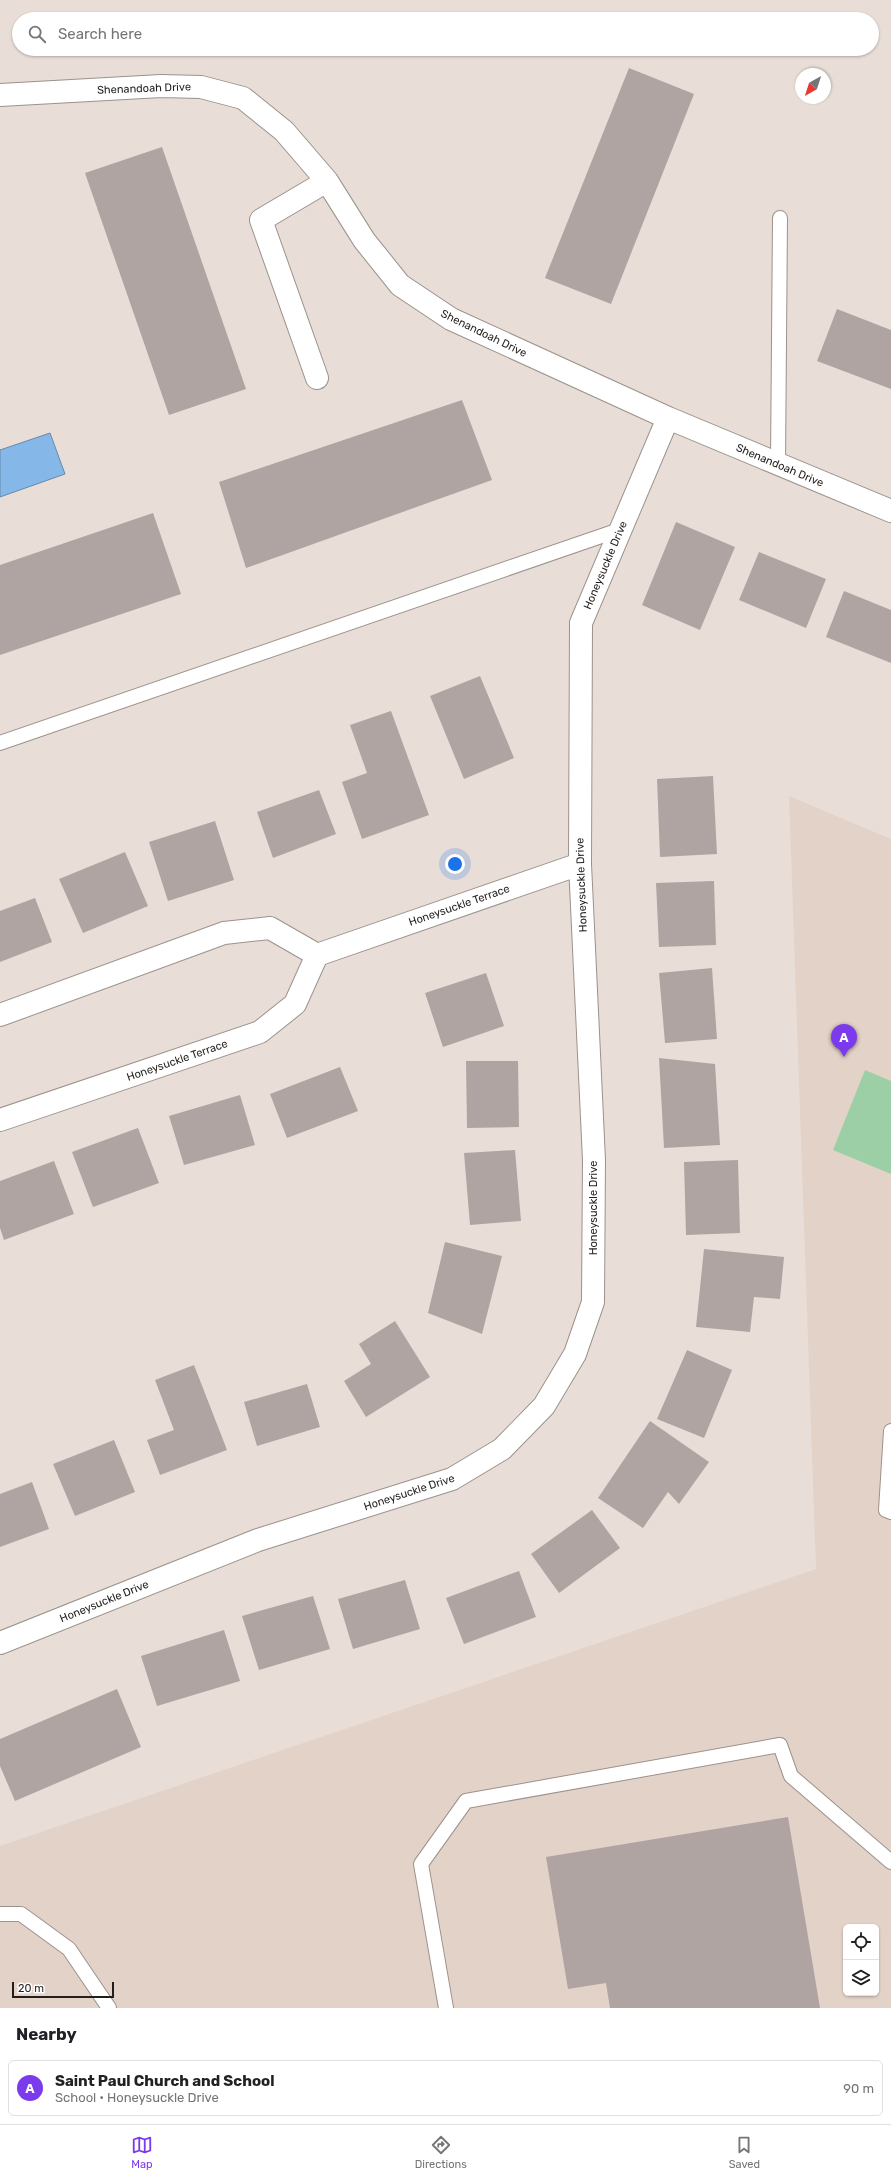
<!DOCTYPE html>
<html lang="en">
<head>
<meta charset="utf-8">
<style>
  body { margin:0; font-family:Rubik,sans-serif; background:#f2f2f2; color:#202124 }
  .controls { position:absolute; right:12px; bottom:12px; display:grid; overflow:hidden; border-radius:6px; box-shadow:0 1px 3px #0004 }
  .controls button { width:36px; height:36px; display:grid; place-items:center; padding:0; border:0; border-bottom:1px solid #e0e0e0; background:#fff; color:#202124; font:20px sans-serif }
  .compass { position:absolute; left:795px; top:68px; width:36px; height:36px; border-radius:50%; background:#fff; box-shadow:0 1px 3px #0004; rotate:219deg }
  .scale { position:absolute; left:12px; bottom:10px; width:102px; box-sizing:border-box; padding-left:4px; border:2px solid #211e1b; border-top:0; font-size:11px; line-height:14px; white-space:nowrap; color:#211e1b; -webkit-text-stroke:3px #fff; paint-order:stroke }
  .you { position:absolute; left:455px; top:864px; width:14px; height:14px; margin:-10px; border:3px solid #fff; border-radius:50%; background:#1a73e8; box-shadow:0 0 0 6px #1a73e833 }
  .badge { display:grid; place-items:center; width:26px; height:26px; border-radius:50%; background:#7c3aed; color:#fff; font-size:13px; font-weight:700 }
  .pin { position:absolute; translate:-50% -33px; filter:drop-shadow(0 1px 2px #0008) }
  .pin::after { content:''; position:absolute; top:21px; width:14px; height:12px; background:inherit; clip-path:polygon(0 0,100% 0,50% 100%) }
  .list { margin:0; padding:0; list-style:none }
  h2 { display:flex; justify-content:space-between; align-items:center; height:52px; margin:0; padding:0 16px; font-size:17px }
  h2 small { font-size:13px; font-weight:400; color:#757577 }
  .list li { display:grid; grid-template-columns:26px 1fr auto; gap:12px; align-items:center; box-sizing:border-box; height:56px; margin:0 8px 8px; padding:0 8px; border:1px solid #e0e0e0; border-radius:6px }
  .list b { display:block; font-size:15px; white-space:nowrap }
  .list p { margin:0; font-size:13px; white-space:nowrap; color:#757577 }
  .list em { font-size:13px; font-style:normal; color:#757577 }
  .icon { flex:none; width:22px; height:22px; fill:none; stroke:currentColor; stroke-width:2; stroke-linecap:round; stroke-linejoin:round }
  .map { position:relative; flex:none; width:891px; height:2008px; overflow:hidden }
  .search { position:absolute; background:#fff; box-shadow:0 1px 3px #0004; left:12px; right:12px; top:12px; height:44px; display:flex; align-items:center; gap:10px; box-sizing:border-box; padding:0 14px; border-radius:22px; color:#757577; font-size:15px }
  .sheet { height:116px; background:#fff }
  nav { display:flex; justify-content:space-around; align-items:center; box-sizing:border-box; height:56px; border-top:1px solid #e0e0e0; background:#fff; font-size:11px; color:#757577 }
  nav a { display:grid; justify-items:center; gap:2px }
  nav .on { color:#7c3aed }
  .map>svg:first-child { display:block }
  .built { fill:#e3d2c7; fill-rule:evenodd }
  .green { fill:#9ccfa5 }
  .water { fill:#85b7e8; stroke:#6789aa }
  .building { fill:#afa4a1 }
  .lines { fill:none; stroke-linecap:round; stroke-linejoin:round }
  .lane-casing { stroke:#9b928c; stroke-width:16 }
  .street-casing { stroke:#9b928c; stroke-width:24 }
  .lane { stroke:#fff; stroke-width:14 }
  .street { stroke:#fff; stroke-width:22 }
  .labels { text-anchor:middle; stroke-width:3; stroke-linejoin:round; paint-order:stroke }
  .street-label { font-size:11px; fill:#211e1b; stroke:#fff }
</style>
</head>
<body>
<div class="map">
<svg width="891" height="2008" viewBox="0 0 891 2008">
  <rect width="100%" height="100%" fill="#e8ded7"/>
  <path class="built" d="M789,796L891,839V2008H0V1846L816,1569ZM846,1927H876V1993H846Z"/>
  <path class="green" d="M865,1070L891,1081V1174L833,1150Z"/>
  <path class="water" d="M50,433L65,474L0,497V450Z"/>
  <path class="building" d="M629,68L694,94L611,304L545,278Z
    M162,147L246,389L169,415L85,173Z
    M837,309L891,330V389L817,361Z
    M462,400L492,480L246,568L219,482Z
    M153,513L181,594L0,655V565Z
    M676,522L735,547L700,630L642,605Z
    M759,552L826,579L806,628L739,600Z
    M844,591L891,610V663L826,637Z
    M480,676L514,758L464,779L430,696Z
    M391,711L429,815L362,839L342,782L367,773L350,725Z
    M713,776L717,854L660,857L657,779Z
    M319,790L336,834L273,858L257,812Z
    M215,821L234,880L168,901L149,842Z
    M125,852L148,906L83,933L59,879Z
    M714,881L716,945L659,947L656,883Z
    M35,898L52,942L0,962V911Z
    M712,968L717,1039L665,1043L659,973Z
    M486,973L504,1026L443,1047L425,993Z
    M659,1058L715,1064L720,1145L664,1148Z
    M466,1061H518L519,1127L467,1128Z
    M340,1067L358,1111L287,1138L270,1094Z
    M240,1095L255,1145L184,1165L169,1116Z
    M138,1128L159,1183L93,1207L72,1152Z
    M515,1150L521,1221L470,1225L464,1153Z
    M738,1160L740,1233L686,1235L684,1162Z
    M54,1161L74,1214L4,1240L0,1228V1181Z
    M445,1242L502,1256L482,1334L428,1313Z
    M704,1249L784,1257L780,1299L754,1297L750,1332L696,1327Z
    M395,1321L430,1377L366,1417L344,1381L371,1364L359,1344Z
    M687,1350L732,1370L704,1438L657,1419Z
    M194,1365L227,1450L160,1475L147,1440L174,1430L155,1380Z
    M307,1384L320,1427L257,1446L244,1402Z
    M650,1421L709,1462L679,1504L668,1492L643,1528L598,1498Z
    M114,1440L135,1492L75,1516L53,1464Z
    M32,1482L49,1529L0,1547V1494Z
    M592,1510L620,1548L559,1593L531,1554Z
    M519,1571L536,1617L464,1644L446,1598Z
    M405,1580L420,1629L353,1649L338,1599Z
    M313,1596L330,1649L259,1670L242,1616Z
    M224,1630L240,1681L157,1706L141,1656Z
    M117,1689L141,1747L15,1801L0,1766V1739Z
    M788,1817L820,2008H610L606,1983L568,1989L546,1857Z"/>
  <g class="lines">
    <g class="lane-casing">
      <path id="lane" d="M778,464L780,218
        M0,743L619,530
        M891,1431L886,1510L891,1512
        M0,1914H21L69,1949L109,2008
        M446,2008L421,1864L466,1801L780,1745L791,1776L891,1862"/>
    </g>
    <g class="street-casing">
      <path id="street" d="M0,95L161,86L201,87L243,98L284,131L327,181L364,240L400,285L451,319L668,418L891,511
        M317,378L261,220L327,181
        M0,1015L224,933L270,928L317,955
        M0,1120L260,1032L295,1004L317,955L580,864
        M0,1643L258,1540L452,1479L502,1449L544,1406L575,1354L593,1302L594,1160L580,864L581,623L668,418"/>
    </g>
    <use href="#lane" class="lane"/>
    <use href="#street" class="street"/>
  </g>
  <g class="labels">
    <g class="street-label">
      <text transform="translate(144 88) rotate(-2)" y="4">Shenandoah Drive</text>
      <text transform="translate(484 333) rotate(26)" y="4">Shenandoah Drive</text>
      <text transform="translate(780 465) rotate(23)" y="4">Shenandoah Drive</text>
      <text transform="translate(605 565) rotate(-67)" y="4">Honeysuckle Drive</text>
      <text transform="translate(581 885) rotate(-92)" y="4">Honeysuckle Drive</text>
      <text transform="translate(459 905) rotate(-19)" y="4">Honeysuckle Terrace</text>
      <text transform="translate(177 1060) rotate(-19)" y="4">Honeysuckle Terrace</text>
      <text transform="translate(593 1208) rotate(-90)" y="4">Honeysuckle Drive</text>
      <text transform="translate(409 1492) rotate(-18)" y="4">Honeysuckle Drive</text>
      <text transform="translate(104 1601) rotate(-22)" y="4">Honeysuckle Drive</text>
    </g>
  </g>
</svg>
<div class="controls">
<button><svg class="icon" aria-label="locate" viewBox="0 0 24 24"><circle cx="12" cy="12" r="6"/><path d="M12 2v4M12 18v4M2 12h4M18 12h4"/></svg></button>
<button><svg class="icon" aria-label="layers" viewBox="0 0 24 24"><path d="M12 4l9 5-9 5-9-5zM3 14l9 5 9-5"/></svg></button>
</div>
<svg class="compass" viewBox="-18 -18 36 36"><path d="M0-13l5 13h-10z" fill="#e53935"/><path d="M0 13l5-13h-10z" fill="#757577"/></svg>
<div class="scale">20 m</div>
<div class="you"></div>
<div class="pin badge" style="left:844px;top:1057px">A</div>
<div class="search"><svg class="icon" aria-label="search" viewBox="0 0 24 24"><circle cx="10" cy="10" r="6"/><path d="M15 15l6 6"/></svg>Search here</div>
</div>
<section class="sheet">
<h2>Nearby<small></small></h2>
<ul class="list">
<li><span class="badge">A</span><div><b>Saint Paul Church and School</b><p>School · Honeysuckle Drive</p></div><em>90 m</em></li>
</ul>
</section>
<nav>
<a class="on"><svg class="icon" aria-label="map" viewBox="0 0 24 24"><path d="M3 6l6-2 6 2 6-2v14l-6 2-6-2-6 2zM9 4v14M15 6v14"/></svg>Map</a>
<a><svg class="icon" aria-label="directions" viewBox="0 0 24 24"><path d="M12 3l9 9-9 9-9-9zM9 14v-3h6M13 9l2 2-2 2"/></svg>Directions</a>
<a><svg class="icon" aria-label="saved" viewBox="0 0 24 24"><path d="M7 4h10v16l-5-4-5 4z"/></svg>Saved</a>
</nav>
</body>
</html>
